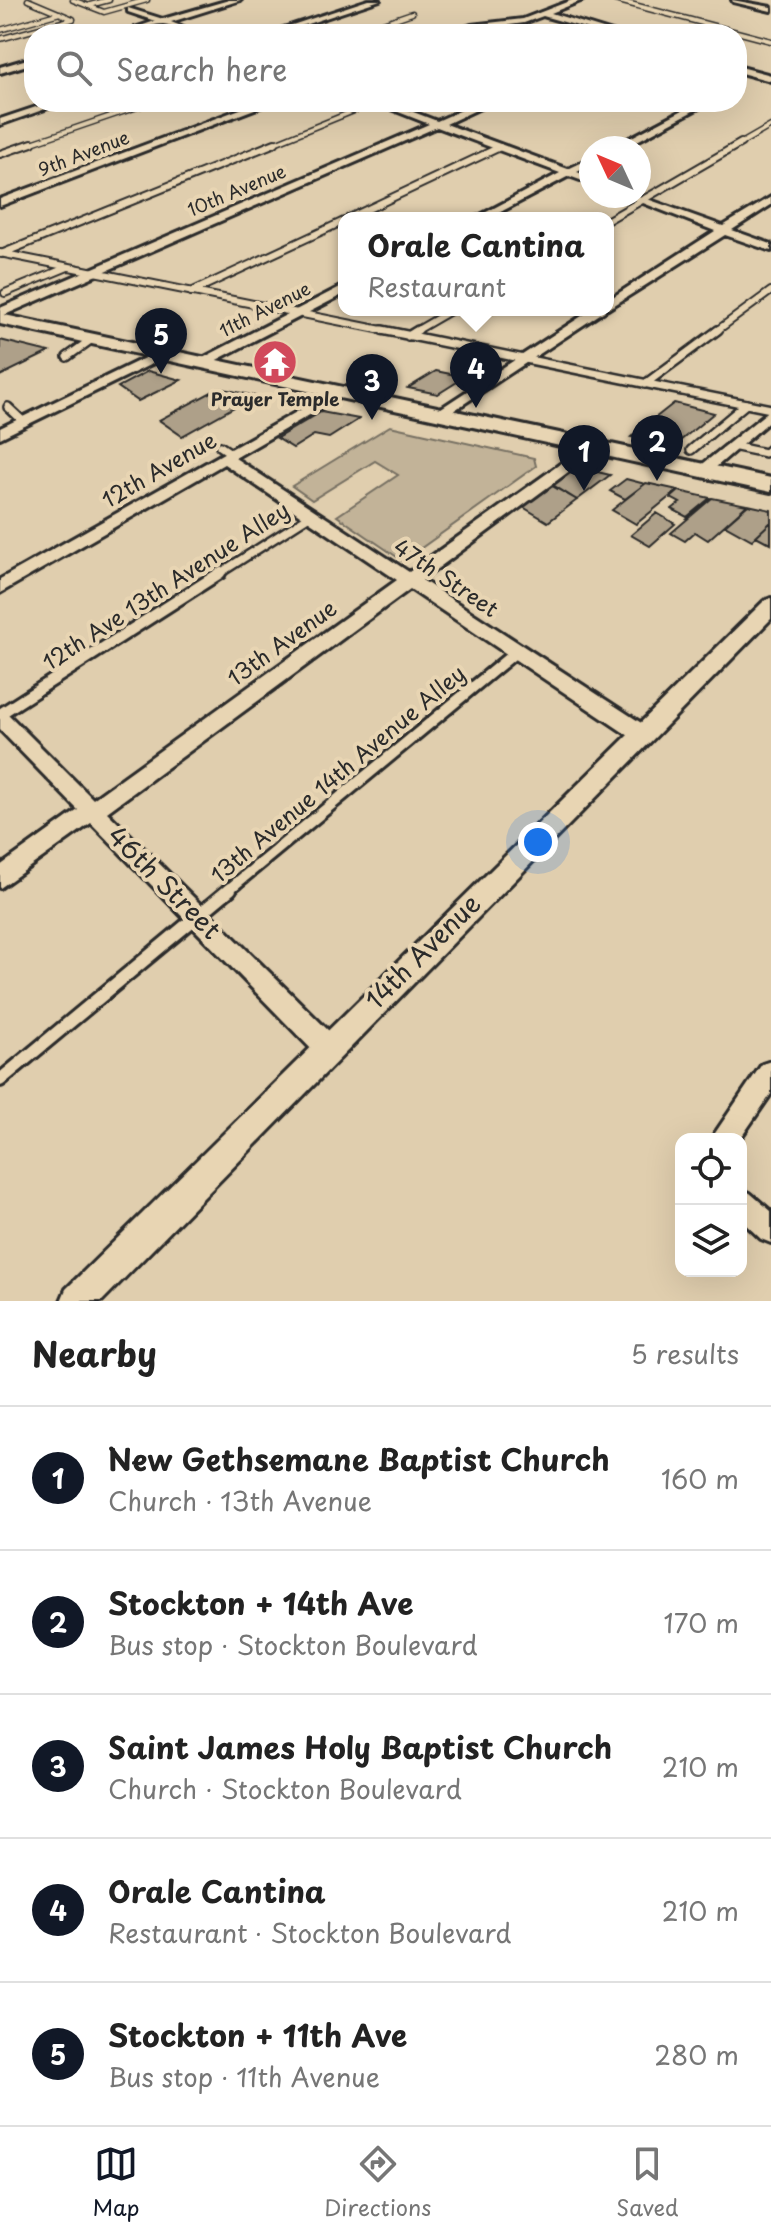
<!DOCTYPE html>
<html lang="en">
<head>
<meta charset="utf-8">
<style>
  body { margin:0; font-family:"Playpen Sans",sans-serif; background:#f6f6f6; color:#222 }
  .controls { position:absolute; right:24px; bottom:24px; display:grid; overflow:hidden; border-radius:16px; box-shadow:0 8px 32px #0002 }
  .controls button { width:72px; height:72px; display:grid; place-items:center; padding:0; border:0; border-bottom:2px solid #e0e0e0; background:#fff; color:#222; font:40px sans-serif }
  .compass { position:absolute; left:579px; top:136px; width:72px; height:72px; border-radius:50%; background:#fff; box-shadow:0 8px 32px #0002; rotate:314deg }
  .you { position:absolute; left:538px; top:842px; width:28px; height:28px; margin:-20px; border:6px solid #fff; border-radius:50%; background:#1a73e8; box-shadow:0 0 0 12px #1a73e833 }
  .badge { display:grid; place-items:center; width:52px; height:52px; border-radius:50%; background:#111827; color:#fff; font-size:26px; font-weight:700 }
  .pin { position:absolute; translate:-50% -66px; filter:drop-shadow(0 2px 4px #0008) }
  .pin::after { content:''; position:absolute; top:42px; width:28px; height:24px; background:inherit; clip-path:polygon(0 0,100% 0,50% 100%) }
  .popup { position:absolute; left:338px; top:212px; width:276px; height:104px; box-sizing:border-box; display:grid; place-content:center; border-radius:16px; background:#fff; filter:drop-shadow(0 2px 6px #0005); font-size:26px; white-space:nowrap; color:#767676 }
  .popup b { font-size:30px; color:#222 }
  .popup::after { content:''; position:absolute; left:50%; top:100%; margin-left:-16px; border:16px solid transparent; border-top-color:#fff }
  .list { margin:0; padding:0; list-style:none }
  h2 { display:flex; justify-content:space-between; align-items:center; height:104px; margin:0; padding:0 32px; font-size:34px }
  h2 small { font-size:26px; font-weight:400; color:#767676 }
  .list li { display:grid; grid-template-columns:52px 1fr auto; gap:24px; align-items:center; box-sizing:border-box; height:144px; padding:0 32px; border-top:2px solid #e0e0e0 }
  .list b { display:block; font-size:30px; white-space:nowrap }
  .list p { margin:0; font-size:26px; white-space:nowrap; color:#767676 }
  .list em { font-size:26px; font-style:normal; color:#767676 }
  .icon { flex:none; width:44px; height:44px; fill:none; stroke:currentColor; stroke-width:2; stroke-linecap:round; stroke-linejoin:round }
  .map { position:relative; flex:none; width:771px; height:1301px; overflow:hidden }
  .search { position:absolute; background:#fff; box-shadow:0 8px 32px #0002; left:24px; right:24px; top:24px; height:88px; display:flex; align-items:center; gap:20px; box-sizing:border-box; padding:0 28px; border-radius:32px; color:#767676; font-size:30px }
  .sheet { height:824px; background:#fff }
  nav { display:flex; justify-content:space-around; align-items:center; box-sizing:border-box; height:112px; border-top:2px solid #e0e0e0; background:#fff; font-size:22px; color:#767676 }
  nav a { display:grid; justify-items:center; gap:4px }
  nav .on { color:#111827 }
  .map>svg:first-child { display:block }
  .green { fill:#c2b398; stroke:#766f62; stroke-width:2 }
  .building { fill:#aea089; stroke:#2b2b2b; stroke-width:2 }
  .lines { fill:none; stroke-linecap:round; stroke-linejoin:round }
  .service-far4-casing { stroke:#2b2b2b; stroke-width:7 }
  .service-far3-casing { stroke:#2b2b2b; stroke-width:10 }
  .service-far2-casing { stroke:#2b2b2b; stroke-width:12 }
  .service-far1-casing { stroke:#2b2b2b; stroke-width:16 }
  .service-casing { stroke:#2b2b2b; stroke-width:18 }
  .minor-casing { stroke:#2b2b2b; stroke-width:6 }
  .tertiary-casing { stroke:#2b2b2b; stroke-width:6 }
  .secondary-casing { stroke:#2b2b2b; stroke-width:6 }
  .service-far4 { stroke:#e8d5b3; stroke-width:4 }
  .service-far3 { stroke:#e8d5b3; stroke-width:6 }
  .service-far2 { stroke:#e8d5b3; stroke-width:7 }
  .service-far1 { stroke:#e8d5b3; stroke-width:10 }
  .service { stroke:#e8d5b3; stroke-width:12 }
  .minor { fill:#e8d5b3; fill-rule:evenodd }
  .tertiary { fill:#e8d5b3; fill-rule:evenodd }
  .secondary { fill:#e8d5b3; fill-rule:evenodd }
  .labels { text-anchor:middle; stroke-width:8; stroke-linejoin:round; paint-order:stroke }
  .far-street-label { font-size:18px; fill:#2b2b2b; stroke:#e8d5b3 }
  .far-poi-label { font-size:18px; font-weight:bold; fill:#2b2b2b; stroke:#e8d5b3 }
  .street-label { font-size:22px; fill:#2b2b2b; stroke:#e8d5b3 }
  .near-street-label { font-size:26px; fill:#2b2b2b; stroke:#e8d5b3 }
</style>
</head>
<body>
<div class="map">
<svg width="771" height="1301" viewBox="0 0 771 1301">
  <rect width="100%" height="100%" fill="#e0ceae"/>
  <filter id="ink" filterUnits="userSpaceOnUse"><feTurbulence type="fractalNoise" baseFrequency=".0125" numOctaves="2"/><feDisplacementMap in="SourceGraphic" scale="16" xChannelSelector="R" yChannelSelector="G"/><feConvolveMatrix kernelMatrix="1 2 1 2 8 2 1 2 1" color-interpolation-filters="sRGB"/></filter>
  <g filter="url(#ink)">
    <path class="green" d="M390,426L534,458L536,466L403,561L337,516L398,475L375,461L312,500L292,486Z"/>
    <path class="building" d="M0,340L49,352L0,376Z
      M148,371L181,380L138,401L118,387Z
      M436,371L465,377L438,394L408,388Z
      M219,388L254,396L182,436L159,420Z
      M674,403L714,413L674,446L631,437Z
      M321,412L359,419L329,438L314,435L293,448L277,438Z
      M577,467L610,475L577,500L553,485Z
      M626,479L645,484L625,499L610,491Z
      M646,483L678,490L636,524L612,510Z
      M552,486L577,500L548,522L523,507Z
      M679,491L710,498L687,517L672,509L680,503L671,498Z
      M712,498L747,505L708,540L695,532L685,541L671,533Z
      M748,505L771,510V522L752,540L725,525Z
      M657,513L675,524L650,546L631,535Z
      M771,522V544L756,536Z"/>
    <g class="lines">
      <g class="service-far4-casing">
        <path id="service-far4" d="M73,0L104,12L147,0
          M615,0L771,41
          M90,5L109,0
          M0,30L60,13
          M351,34L412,13
          M0,39L73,19L28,0
          M26,145L152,102
          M270,145L376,102
          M738,145L771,126"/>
      </g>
      <g class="service-far3-casing">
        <path id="service-far3" d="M0,154L32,143
          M349,218L500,147
          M608,220L741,143
          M0,253L392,332
          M1,254L275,143
          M191,292L344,221
          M5,293L68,267
          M414,332L452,310
          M715,332L771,291"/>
      </g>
      <g class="service-far2-casing">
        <path id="service-far2" d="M382,330L771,409
          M408,336L418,330
          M67,357L92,339
          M645,384L718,330
          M8,407L24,422
          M220,446L232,454
          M732,446L765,453L771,448
          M691,450L746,404
          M217,575L311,515"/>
      </g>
      <g class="service-far1-casing">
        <path id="service-far1" d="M0,714L220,573
          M227,891L517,651"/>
      </g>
      <g class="service-casing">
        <path id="service" d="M0,1080L230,889"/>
      </g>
      <g class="minor-casing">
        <path id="minor" d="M229,0H241L171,22L201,34C187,34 175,25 163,24C148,24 133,34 117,34L155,21L128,12V8L163,19Z
          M368,0H380L277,34H265Z
          M572,0H583L551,13L619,34H606L543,16L524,23L446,34L471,25L523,19Z
          M732,0L771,7V11L733,2Z
          M34,57V63L0,73V67Z
          M737,66L771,75V81L737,72Z
          M51,102H65L0,125V119Z
          M259,102H273L0,206V199Z
          M373,102H387L437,121L480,102H493L446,124L568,169L591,158V165L577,172L591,177V184L569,176L489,218H475L560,173L437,127L0,317V308L429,124Z
          M698,102H710L624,148H611Z
          M625,196H639L723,226L771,197V205L732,230L771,244V251L725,235L608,309V300L715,231Z
          M344,285V294L207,365H197L195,362Z
          M591,310H606L444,417L439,418L432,414Z
          M161,350L168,354L166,357L0,438V428Z
          M339,388L346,392L344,395L235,458L409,572L588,444H598V450L422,580L649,728L652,734L649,740L642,742L635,740L410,589L107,812L337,1039L340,1048L337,1057L328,1060L319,1057L91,823L0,888V866L78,810L0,730V710L7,713L93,799L397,580L224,464L0,593V579Z
          M771,409V420L709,473H699V467Z
          M771,1061V1094L740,1139H711L762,1064Z
          M741,1189L750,1193L771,1211V1243L761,1239L741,1220Z"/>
      </g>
      <g class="tertiary-casing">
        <path id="tertiary" d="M771,598V619L102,1301H61L66,1289L764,601Z"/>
      </g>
      <g class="secondary-casing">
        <path id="secondary" d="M0,314L771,478V492L0,324Z"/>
      </g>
      <use href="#service-far4" class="service-far4"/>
      <use href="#service-far3" class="service-far3"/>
      <use href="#service-far2" class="service-far2"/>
      <use href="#service-far1" class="service-far1"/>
      <use href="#service" class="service"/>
      <use href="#minor" class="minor"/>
      <use href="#tertiary" class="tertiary"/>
      <use href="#secondary" class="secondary"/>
    </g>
  </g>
  <defs>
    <g id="temple-disc" transform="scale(2.3)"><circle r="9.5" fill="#d1495b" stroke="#e8d5b3"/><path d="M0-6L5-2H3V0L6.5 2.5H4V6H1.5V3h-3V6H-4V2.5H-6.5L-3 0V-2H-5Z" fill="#fff"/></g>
  </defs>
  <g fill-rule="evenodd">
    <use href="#temple-disc" x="275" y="362"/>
  </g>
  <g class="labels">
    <g class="far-street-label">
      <text transform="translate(84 154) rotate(-21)" y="6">9th Avenue</text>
      <text transform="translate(237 191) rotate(-23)" y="6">10th Avenue</text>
      <text transform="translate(265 310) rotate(-27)" y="6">11th Avenue</text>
    </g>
    <g class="far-poi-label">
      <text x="275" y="406">Prayer Temple</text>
    </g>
    <g class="street-label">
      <text transform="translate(159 470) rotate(-30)" y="8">12th Avenue</text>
      <text transform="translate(446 578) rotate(34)" y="8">47th Street</text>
      <text transform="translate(166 586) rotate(-33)" y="8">12th Ave 13th Avenue Alley</text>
      <text transform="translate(282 643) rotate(-36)" y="8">13th Avenue</text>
      <text transform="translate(338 774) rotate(-40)" y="8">13th Avenue 14th Avenue Alley</text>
    </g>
    <g class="near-street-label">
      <text transform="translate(164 883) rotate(45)" y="9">46th Street</text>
      <text transform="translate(423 952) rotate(-45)" y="9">14th Avenue</text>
    </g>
  </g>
</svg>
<div class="controls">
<button><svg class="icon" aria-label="locate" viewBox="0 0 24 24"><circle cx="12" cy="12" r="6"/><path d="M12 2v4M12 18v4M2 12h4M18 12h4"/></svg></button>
<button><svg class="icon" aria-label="layers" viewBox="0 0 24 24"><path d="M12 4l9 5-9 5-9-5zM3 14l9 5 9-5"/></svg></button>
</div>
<svg class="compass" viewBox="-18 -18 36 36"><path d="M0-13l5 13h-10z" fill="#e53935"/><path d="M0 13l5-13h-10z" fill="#767676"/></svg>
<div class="you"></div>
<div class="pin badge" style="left:584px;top:491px">1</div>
<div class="pin badge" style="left:657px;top:481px">2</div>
<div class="pin badge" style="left:372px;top:420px">3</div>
<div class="pin badge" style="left:476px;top:408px">4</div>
<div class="popup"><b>Orale Cantina</b>Restaurant</div>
<div class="pin badge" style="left:161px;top:374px">5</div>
<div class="search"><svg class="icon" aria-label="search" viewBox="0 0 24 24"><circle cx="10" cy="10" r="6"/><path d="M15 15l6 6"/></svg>Search here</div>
</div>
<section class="sheet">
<h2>Nearby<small>5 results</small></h2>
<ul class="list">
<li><span class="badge">1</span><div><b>New Gethsemane Baptist Church</b><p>Church · 13th Avenue</p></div><em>160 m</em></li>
<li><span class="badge">2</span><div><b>Stockton + 14th Ave</b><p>Bus stop · Stockton Boulevard</p></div><em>170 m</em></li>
<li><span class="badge">3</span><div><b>Saint James Holy Baptist Church</b><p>Church · Stockton Boulevard</p></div><em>210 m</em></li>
<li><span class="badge">4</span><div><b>Orale Cantina</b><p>Restaurant · Stockton Boulevard</p></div><em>210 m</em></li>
<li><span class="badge">5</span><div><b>Stockton + 11th Ave</b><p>Bus stop · 11th Avenue</p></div><em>280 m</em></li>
</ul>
</section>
<nav>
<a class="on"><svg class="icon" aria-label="map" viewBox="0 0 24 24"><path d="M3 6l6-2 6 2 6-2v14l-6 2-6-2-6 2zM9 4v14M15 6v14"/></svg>Map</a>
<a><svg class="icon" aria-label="directions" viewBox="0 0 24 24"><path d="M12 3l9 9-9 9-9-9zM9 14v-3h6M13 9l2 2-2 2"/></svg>Directions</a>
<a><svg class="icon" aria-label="saved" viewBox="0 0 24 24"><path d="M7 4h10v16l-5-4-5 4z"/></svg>Saved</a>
</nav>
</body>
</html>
